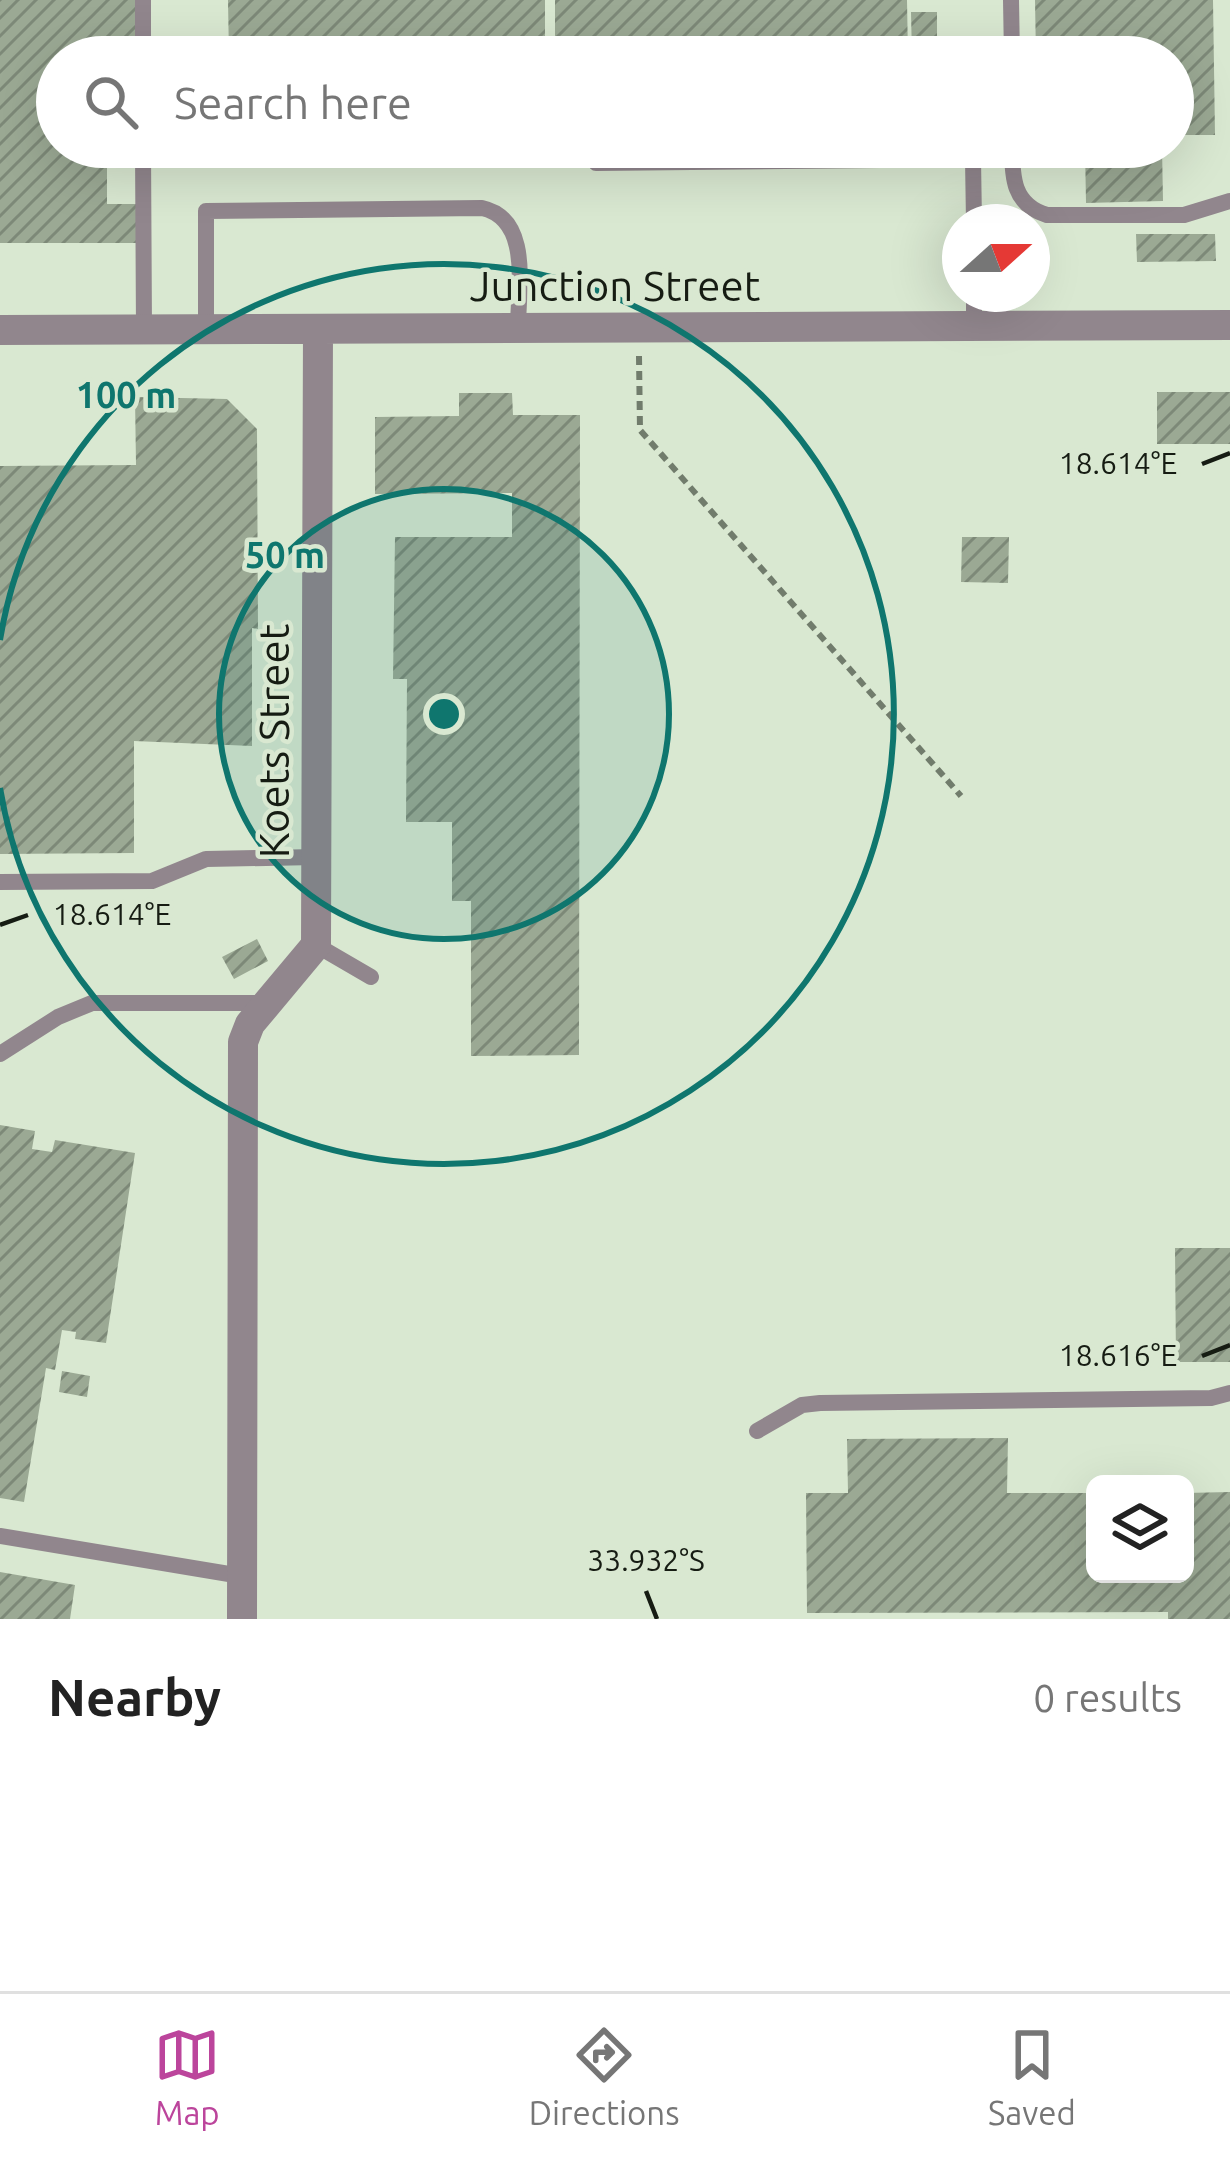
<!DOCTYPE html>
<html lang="en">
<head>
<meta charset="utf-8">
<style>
  body { margin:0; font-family:Ubuntu,sans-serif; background:#f6f6f6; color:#222 }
  .controls { position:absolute; right:36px; bottom:36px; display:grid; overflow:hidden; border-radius:18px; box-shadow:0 12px 48px #0002 }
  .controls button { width:108px; height:108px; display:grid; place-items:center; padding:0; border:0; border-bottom:3px solid #e0e0e0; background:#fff; color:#222; font:60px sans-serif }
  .compass { position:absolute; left:942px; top:204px; width:108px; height:108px; border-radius:50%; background:#fff; box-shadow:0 12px 48px #0002; rotate:69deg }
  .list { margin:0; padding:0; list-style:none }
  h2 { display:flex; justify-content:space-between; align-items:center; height:156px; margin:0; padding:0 48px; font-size:51px }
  h2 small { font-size:39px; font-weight:400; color:#767676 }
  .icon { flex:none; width:66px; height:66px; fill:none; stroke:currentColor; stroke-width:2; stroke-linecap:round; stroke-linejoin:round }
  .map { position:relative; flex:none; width:1230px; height:1619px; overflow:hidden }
  .search { position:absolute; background:#fff; box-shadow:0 12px 48px #0002; left:36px; right:36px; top:36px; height:132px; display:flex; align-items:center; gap:30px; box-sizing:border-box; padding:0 42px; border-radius:66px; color:#767676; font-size:45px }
  .sheet { height:372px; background:#fff }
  nav { display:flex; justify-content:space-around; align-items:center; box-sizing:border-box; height:168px; border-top:3px solid #e0e0e0; background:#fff; font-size:33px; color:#767676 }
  nav a { display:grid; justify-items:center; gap:6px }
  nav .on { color:#bc459c }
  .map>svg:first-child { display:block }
  .building { fill:url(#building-hatch) }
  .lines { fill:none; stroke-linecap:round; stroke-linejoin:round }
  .path { stroke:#717c6c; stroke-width:6; stroke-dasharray:9 6; stroke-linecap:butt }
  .service { stroke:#91868d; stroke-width:16 }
  .minor { stroke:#91868d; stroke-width:30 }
  .ticks { fill:none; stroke:#161c13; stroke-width:4.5 }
  .ring { fill:none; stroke:#0f766e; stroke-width:6 }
  .labels { text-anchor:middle; stroke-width:9; stroke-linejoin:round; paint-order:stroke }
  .street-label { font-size:42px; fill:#161c13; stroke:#d9e8d1 }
  .ticks-label { font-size:30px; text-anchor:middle; fill:#161c13; stroke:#d9e8d1; stroke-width:9; stroke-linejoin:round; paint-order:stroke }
  .centre { fill:#0f766e; stroke:#d9e8d1; stroke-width:6 }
  .ring-label { font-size:36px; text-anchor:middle; font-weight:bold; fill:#0f766e; stroke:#d9e8d1; stroke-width:9; stroke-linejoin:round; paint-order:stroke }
</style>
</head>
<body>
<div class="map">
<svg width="1230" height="1619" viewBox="0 0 1230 1619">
  <defs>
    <pattern id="building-hatch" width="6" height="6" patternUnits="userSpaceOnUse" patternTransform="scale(3)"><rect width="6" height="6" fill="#9ba994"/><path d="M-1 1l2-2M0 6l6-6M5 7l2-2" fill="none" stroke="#7d8978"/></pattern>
  </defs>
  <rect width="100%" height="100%" fill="#d9e8d1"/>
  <path class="building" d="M0,0H136V50L107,51V57H57V147H107V204H137L136,243H0Z
    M228,0H545V57H229Z
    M555,0H907L908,57H555Z
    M1035,0H1213L1215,135H1173V57H1036Z
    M911,12H937V57H912Z
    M229,147H494L495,163L229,165Z
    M1085,147H1162L1163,201L1086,203Z
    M1136,234H1215L1216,261L1137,262Z
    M1157,392H1230V444H1157Z
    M459,393H512L513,415H580L579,1055L471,1056V901H452V822H406L407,679H393L395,537H512V493L375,494V417L459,416Z
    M135,397L227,399L257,429L258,629L252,628V746L134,741V853L0,854V466L136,465Z
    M962,537H1009L1008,583L961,582Z
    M257,939L268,961L234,979L222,957Z
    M0,1125L35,1131L32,1149L52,1152L55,1140L135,1153L106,1343L75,1339L76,1332L62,1330L55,1370L46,1368L24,1502L0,1498Z
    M1175,1248H1230V1362H1176Z
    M62,1371L90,1376L87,1397L59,1392Z
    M1008,1438L1007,1493H1095V1574H1185V1493L1230,1492V1619H1168V1612L807,1613L806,1493H848L847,1439Z
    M0,1572L75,1585L70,1619H0Z"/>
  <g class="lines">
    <path class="path" d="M639,356L640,430L961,796"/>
    <path class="service" d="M143,0V57
      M1011,0L1012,57
      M143,147L144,330
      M1012,147C1012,177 1013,205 1047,215H1184L1230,201
      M596,163L973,159L974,222
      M974,294V327
      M206,330V211L482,208C532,219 518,289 518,328
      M0,882L152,881L206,859L316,857
      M316,945L371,977
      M0,1054L58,1017L92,1003H267
      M757,1431L802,1405L820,1403L1211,1398L1230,1393
      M0,1536L241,1576"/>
    <path class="minor" d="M0,330L1230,325
      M242,1619L243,1042L250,1024L316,945L318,329"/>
  </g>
  <path class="ticks" d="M1202,464L1230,453M0,925L28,915M1202,1356L1230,1345M646,1591L657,1619"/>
  <circle cx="444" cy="714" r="225" fill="#0f766e" fill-opacity=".12"/>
  <g class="ring">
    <circle cx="444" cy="714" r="225"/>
    <path d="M0 640A450 450 0 1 1 0 788"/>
  </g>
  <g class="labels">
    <g class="street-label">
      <text x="615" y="301">Junction Street</text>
      <text transform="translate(274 741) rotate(-90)" y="15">Koets Street</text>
    </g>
  </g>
  <g class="ticks-label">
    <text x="1118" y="474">18.614°E</text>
    <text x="112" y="925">18.614°E</text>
    <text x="1118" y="1366">18.616°E</text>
    <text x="646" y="1571">33.932°S</text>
  </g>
  <circle cx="444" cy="714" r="18" class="centre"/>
  <g class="ring-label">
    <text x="126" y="408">100 m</text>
    <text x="285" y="568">50 m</text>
  </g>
</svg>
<div class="controls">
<button><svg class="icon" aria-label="layers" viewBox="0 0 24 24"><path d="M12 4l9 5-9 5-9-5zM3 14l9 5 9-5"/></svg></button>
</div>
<svg class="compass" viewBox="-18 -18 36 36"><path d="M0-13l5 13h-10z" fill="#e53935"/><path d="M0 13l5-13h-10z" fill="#767676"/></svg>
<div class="search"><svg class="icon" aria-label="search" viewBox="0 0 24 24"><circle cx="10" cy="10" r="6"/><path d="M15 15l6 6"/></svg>Search here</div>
</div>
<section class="sheet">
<h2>Nearby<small>0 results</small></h2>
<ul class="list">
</ul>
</section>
<nav>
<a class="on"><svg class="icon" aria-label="map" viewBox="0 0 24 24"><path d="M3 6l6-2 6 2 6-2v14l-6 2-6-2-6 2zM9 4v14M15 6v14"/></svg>Map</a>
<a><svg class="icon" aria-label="directions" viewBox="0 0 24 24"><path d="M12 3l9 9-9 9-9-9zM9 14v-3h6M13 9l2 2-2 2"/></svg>Directions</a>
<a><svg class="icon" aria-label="saved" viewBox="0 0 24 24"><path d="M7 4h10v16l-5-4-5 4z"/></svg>Saved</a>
</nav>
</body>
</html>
